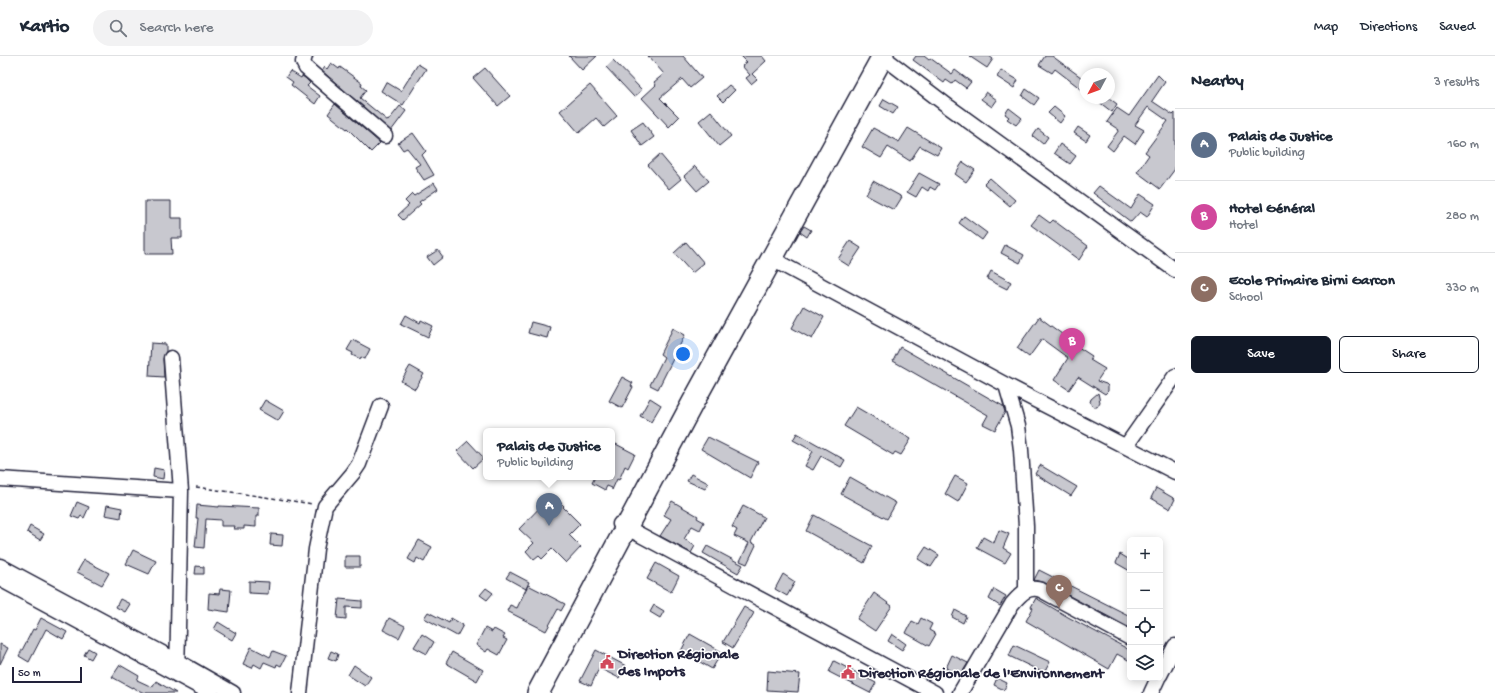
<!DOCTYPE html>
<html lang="en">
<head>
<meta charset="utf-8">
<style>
  body { margin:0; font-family:"Gochi Hand",sans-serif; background:#f2f2f3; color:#1f2937 }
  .controls { position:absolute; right:12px; bottom:12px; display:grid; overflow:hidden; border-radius:6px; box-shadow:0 2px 10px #0003 }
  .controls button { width:36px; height:36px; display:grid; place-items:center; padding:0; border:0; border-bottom:1px solid #e0e1e3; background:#fff; color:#1f2937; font:20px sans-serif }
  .compass { position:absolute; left:1079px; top:12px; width:36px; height:36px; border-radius:50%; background:#fff; box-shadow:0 2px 10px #0003; rotate:229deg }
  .scale { position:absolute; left:12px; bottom:10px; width:70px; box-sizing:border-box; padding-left:4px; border:2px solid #22223b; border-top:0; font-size:11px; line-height:14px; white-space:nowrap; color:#22223b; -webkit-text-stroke:3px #fff; paint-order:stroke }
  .you { position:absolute; left:683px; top:298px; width:14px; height:14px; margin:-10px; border:3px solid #fff; border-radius:50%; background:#1a73e8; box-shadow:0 0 0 6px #1a73e833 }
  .badge { display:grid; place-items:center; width:26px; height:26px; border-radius:50%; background:#111827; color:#fff; font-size:13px; font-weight:700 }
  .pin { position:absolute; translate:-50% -33px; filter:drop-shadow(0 1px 2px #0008) }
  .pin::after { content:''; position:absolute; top:21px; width:14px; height:12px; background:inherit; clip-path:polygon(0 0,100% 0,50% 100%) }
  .popup { position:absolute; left:483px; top:372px; width:132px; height:52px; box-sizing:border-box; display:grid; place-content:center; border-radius:6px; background:#fff; filter:drop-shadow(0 1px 3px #0005); font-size:13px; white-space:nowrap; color:#747a83 }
  .popup b { font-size:15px; color:#1f2937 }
  .popup::after { content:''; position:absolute; left:50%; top:100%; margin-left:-8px; border:8px solid transparent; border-top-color:#fff }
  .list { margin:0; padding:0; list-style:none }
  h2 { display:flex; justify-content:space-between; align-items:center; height:52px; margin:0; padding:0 16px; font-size:17px }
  h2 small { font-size:13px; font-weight:400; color:#747a83 }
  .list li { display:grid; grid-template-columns:26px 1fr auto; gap:12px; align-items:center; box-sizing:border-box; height:72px; padding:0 16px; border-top:1px solid #e0e1e3 }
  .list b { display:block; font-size:15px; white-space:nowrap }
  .list p { margin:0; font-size:13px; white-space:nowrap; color:#747a83 }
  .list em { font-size:13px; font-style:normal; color:#747a83 }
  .actions { display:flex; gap:8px; padding:12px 16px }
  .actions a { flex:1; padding:9px 0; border:1px solid #111827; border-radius:6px; text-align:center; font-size:14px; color:#111827 }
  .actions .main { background:#111827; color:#fff }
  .icon { flex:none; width:22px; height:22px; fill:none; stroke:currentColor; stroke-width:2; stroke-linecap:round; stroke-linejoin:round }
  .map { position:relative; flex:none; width:1175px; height:637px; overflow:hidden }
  header { display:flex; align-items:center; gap:24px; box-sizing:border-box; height:56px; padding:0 20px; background:#fff; border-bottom:1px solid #e0e1e3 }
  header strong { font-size:19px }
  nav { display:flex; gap:22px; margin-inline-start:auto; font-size:14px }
  .search { width:280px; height:36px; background:#f2f2f3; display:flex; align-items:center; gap:10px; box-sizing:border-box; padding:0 14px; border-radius:22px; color:#747a83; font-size:15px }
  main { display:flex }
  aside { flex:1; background:#fff }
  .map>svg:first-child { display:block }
  .building { fill:#c8c8cf; stroke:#22223b }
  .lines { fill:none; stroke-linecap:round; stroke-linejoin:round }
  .minor-casing { stroke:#22223b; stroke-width:17 }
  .highway-casing { stroke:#22223b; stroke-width:24 }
  .path { stroke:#22223b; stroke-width:1.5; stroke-dasharray:4 3; stroke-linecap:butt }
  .minor { stroke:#fff; stroke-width:14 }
  .highway { stroke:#fff; stroke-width:21 }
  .labels { text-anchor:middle; stroke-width:3; stroke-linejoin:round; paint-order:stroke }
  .poi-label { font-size:15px; font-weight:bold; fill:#22223b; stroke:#fff; text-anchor:start }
</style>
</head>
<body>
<header>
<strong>Kartio</strong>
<div class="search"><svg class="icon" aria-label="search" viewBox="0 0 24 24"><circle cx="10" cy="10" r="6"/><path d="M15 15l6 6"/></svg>Search here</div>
<nav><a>Map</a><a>Directions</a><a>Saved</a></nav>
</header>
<main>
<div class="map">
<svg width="1175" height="637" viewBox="0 0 1175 637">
  <rect width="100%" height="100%" fill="#fff"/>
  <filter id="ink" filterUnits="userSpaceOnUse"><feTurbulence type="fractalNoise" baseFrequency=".025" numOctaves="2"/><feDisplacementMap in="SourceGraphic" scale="8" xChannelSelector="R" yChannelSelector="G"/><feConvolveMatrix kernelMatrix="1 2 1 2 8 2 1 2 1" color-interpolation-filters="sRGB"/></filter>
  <g filter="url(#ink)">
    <path class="building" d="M569,0H597L582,14Z
      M648,0H683L702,22L690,32L682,23L660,42L679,61L669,71L642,42L656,29L654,26L664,18Z
      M741,0H762L766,5L752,18L757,23L751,28L746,22L750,19L742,10L747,6Z
      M916,0H924L929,4L930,2L952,18L955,14L971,26L966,32L955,24L952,28L946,24L944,27L913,4Z
      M969,0H989L993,3L987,12Z
      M1045,0H1052L1085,24V36L1055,13L1052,17L1039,9Z
      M613,4L642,34L634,41L606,11Z
      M331,7L339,13L340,11L362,27L361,30L366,34L360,42L388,65L400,50L406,55L391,75L322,15L325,11L327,13Z
      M418,8L426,13L403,49L381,35L386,26L401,35Z
      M485,12L510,40L498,50L473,22Z
      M1001,14L1018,24L1014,32L997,21Z
      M290,15L301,22L302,20L305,22L310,27L307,30L320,40L315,48L291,29L293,26L286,21Z
      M1158,19L1165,26L1152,45L1173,59L1175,57V113L1160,133L1137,116L1149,99L1145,96L1168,65L1148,51L1135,69L1144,74L1135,88L1124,80L1113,95L1107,90L1119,74L1107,66L1117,52L1129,60Z
      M590,29L617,60L604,71L596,62L579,77L560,55Z
      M729,29L735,34L723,46L717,40Z
      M1026,33L1039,42L1034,49L1022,40Z
      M986,36L997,44L992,51L981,43Z
      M1094,42H1109L1117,48L1112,56Z
      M884,43L898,51L893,58L880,50Z
      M335,48L380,87L371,96L347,72V73L328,58Z
      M1054,51L1065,60L1060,67L1048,57Z
      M1009,52L1022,62L1016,69L1007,63L1009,61L1005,58Z
      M711,55L731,80L719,90L699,65Z
      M643,66L654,81L642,90L631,74Z
      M1078,71L1090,79L1086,85L1074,77Z
      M873,72L899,86L908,72L941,92L937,99L920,90L910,105L888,91L881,102L862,91Z
      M1038,73L1048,81L1043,88L1033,80Z
      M413,77L426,95L422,99L434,119L424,124L415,111L420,108L407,92L403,94L398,87Z
      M1060,88L1076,100L1070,108L1054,97Z
      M660,98L681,123L669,133L648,109Z
      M963,106L975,114L966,126L955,118Z
      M695,110L709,125L697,135L684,120Z
      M919,117L939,128L935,134L930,131L928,135L922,131L916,141L907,136Z
      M990,122L1015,144L1010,150L984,128Z
      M873,125L902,141L894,154L866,139Z
      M434,127L438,133L419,146L421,148L403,164L398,159L409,149L405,145L412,138L414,140Z
      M1099,130L1131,153L1140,138L1155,148L1147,161L1140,156L1131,166L1093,137Z
      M145,145H171V162H182V182H171L172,198H145Z
      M1039,159L1050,167L1053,164L1088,190L1079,204L1031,169Z
      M964,160L987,177L982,184L959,167Z
      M804,170L811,174L807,181L800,176Z
      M850,185L861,192L849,210L838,203Z
      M686,186L704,207L692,217L674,197Z
      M1005,189L1024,199L1020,207L1001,197Z
      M438,194L443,201L433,209L427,201Z
      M991,215L1011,226L1007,233L987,223Z
      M804,250L824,261L812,283L792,272Z
      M406,259L420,267L421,264L433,270L428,281L401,268Z
      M1039,261L1070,284L1069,285L1092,300L1090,304L1105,313L1097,325L1106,328L1108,330V335L1105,338L1078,321L1069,334L1054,324L1068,302L1042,283L1029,301L1017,292Z
      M531,266L550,271L547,282L528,277Z
      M673,272L685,279L658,333L650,329L664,301L660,298Z
      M353,284L370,293L365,303L361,301L360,303L352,299L353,297L347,294Z
      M151,287L166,288V295L163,303L164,321L149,320Z
      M900,291L1003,350L1005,356L995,374L983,368L988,359L893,305Z
      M410,310L424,318L415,333L401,325Z
      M622,321L633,327L631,330L633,331L622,352L609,345Z
      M1098,337L1100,346L1097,351H1094L1092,350L1090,346L1091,343Z
      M650,342L661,349L651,366L640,360Z
      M265,344L284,355L278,365L259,354Z
      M856,351L911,383L901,399L895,396L893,399L844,370Z
      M797,377L845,404L841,411L821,400L813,414L805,410L813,395L793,384Z
      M708,381L758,406L750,422L701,393Z
      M468,385L484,402L473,412L457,395Z
      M612,386L635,398L628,412L625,410L619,424L617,423L612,434V432L607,430L605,434L592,427L595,421H612Z
      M1040,409L1077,431L1071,440L1035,418Z
      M154,412L164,414L163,423L153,421Z
      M691,418L708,427L705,433L687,425Z
      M955,420L968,427L958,446L945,438Z
      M850,421L896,447L887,463L841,438Z
      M1156,432L1175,443L1170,453L1151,442Z
      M549,442L554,447L557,443L564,450L563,451L580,468L569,479L581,491L566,507L552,493L542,503L539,500L534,504L526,495L534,487L519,473Z
      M672,445L698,460L697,462L704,466L700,474L692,470L684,483L695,490L691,497L660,480L671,463L664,459Z
      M77,446L89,451L84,462L81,460L79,463L71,460Z
      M107,449L122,452L121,462L105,459Z
      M197,449L219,451V450L259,452V460H256V471L244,470V473H234L235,470H221V464L206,463L204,492L195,491L198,462H196Z
      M743,450L764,461L751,486L756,489L747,508L740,505L749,487L734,480L737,474L732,471Z
      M814,459L872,490L864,507L806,475Z
      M30,470L44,478L40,484L27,476Z
      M999,474L1009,478L1003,492L1011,497L1005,507L977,492L983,481L994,487Z
      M271,478L283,479L282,490L270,489Z
      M419,484L432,491L424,506L417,502L415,507L408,503Z
      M707,490L743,509L738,517L703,497Z
      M926,491L939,499L931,511L918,503Z
      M133,494L156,505L149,518L126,508Z
      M1120,498L1130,504V515L1116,507Z
      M345,500H360V511H345Z
      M84,504L109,517L102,529L77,516Z
      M656,507L679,520L671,536L647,523Z
      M196,510L204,511V518H195Z
      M1039,514L1130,560V572L1045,527L1034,524Z
      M510,516L529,526L526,533L506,522Z
      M783,518L795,526L787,540L775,533Z
      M249,525L269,526L268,538L249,537Z
      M528,529L565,548L561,555L558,553L546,575L507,555L510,549L517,552Z
      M486,532L493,537L487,544L480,539Z
      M220,533L231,534L229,556L208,553L209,537L219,538Z
      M994,533L1006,540L1000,550L989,543Z
      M874,537L892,550L875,575L857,563Z
      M1036,542L1068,561L1126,592L1130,595V605L1117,598L1109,613L1026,565L1033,552L1031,551Z
      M120,543L130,548L125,556L116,551Z
      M339,543L362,545V552L346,551V563L337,562Z
      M654,549L664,555L660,562L650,556Z
      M744,551L754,557L733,592L723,586Z
      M955,554L966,560L963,567L952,561Z
      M428,556L449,567L451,562L463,569L457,580L424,562Z
      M41,562L67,576L63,583L46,573L29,606L19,600L33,573L35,574Z
      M389,562L405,570L399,582L383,574Z
      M921,562L932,568L929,574L936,578L929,590L906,577L912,565L918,568Z
      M218,566L236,577L232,584L214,573Z
      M485,572L492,576L494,573L505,579L503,582L507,584L499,599L488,593L486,596L476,589Z
      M422,578L434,586L427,598L414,591Z
      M690,578L722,596L712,613L681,595Z
      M892,578L906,588L902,594L888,585Z
      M0,588L8,592L0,608Z
      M1014,589L1050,606L1044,617L1009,600Z
      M251,591L270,601L273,595L286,600L281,610L277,608L276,611L264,606L261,612L254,608L252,612L243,608Z
      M88,592L95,596L91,603L84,599Z
      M596,594L626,610L619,622L599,612L591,630L580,625Z
      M331,595L338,598L336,605L328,602Z
      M452,596L483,614L477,625L446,607Z
      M952,599L968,607L960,620L946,612Z
      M834,605L876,627L870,637L829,616Z
      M120,609L139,620L137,624L152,631L156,625L176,637H144L132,631V632L112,621Z
      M354,609L371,621L365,630L348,619Z
      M768,615L800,618L798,636L767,634Z
      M997,622L1007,627L1004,634L994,629Z"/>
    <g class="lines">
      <g class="minor-casing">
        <path id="minor" d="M305,0L303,6L306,12L385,80
          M882,0L949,51L1175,214
          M772,203L1006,329L1175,416
          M171,302L181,435L177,619
          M1006,329L1018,370L1021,394L1026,470V534
          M1126,390L1175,320
          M0,423L181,435
          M620,468L935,637
          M0,510L177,605L233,637
          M0,523L211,637
          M1160,619L1175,590
          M300,637L316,493L325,450L353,417L359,408L381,350
          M960,637L1012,548C1020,539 1028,529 1041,534L1130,582
          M1151,637L1158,622"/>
      </g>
      <g class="highway-casing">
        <path id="highway" d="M538,637L692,348L883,0"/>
      </g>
      <path class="path" d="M196,431L313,448"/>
      <use href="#minor" class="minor"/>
      <use href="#highway" class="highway"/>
    </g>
  </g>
  <defs>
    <g id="civic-bare" transform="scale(1.08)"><path d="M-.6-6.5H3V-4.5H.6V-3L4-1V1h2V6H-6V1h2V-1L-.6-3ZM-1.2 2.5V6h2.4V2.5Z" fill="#d1495b" stroke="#fff" stroke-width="2.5" paint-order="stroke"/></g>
  </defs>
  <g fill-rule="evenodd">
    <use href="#civic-bare" x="607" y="606"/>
    <use href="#civic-bare" x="848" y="616"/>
  </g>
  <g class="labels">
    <g class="poi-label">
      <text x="618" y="602">Direction Régionale<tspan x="618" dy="17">des Impots</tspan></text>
      <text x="859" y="621">Direction Régionale de l'Environnement</text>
    </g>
  </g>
</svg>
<div class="controls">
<button>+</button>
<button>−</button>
<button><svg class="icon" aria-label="locate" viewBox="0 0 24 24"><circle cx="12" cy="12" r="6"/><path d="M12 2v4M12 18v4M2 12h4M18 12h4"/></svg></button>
<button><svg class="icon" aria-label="layers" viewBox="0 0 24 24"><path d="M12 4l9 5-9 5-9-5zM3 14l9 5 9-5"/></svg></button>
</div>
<svg class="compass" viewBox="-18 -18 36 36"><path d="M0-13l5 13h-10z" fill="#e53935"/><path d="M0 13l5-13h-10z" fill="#747a83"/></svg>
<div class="scale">50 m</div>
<div class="you"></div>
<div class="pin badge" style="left:549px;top:470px;background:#5c6f8a">A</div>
<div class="popup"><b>Palais de Justice</b>Public building</div>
<div class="pin badge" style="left:1072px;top:305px;background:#d1479c">B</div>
<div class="pin badge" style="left:1059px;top:552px;background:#8d6e63">C</div>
</div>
<aside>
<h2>Nearby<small>3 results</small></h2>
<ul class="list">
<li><span class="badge" style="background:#5c6f8a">A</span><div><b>Palais de Justice</b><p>Public building</p></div><em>160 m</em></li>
<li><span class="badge" style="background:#d1479c">B</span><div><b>Hotel Général</b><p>Hotel</p></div><em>280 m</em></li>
<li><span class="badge" style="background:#8d6e63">C</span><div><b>Ecole Primaire Birni Garcon</b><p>School</p></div><em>330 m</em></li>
</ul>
<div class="actions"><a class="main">Save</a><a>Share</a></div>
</aside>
</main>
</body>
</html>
